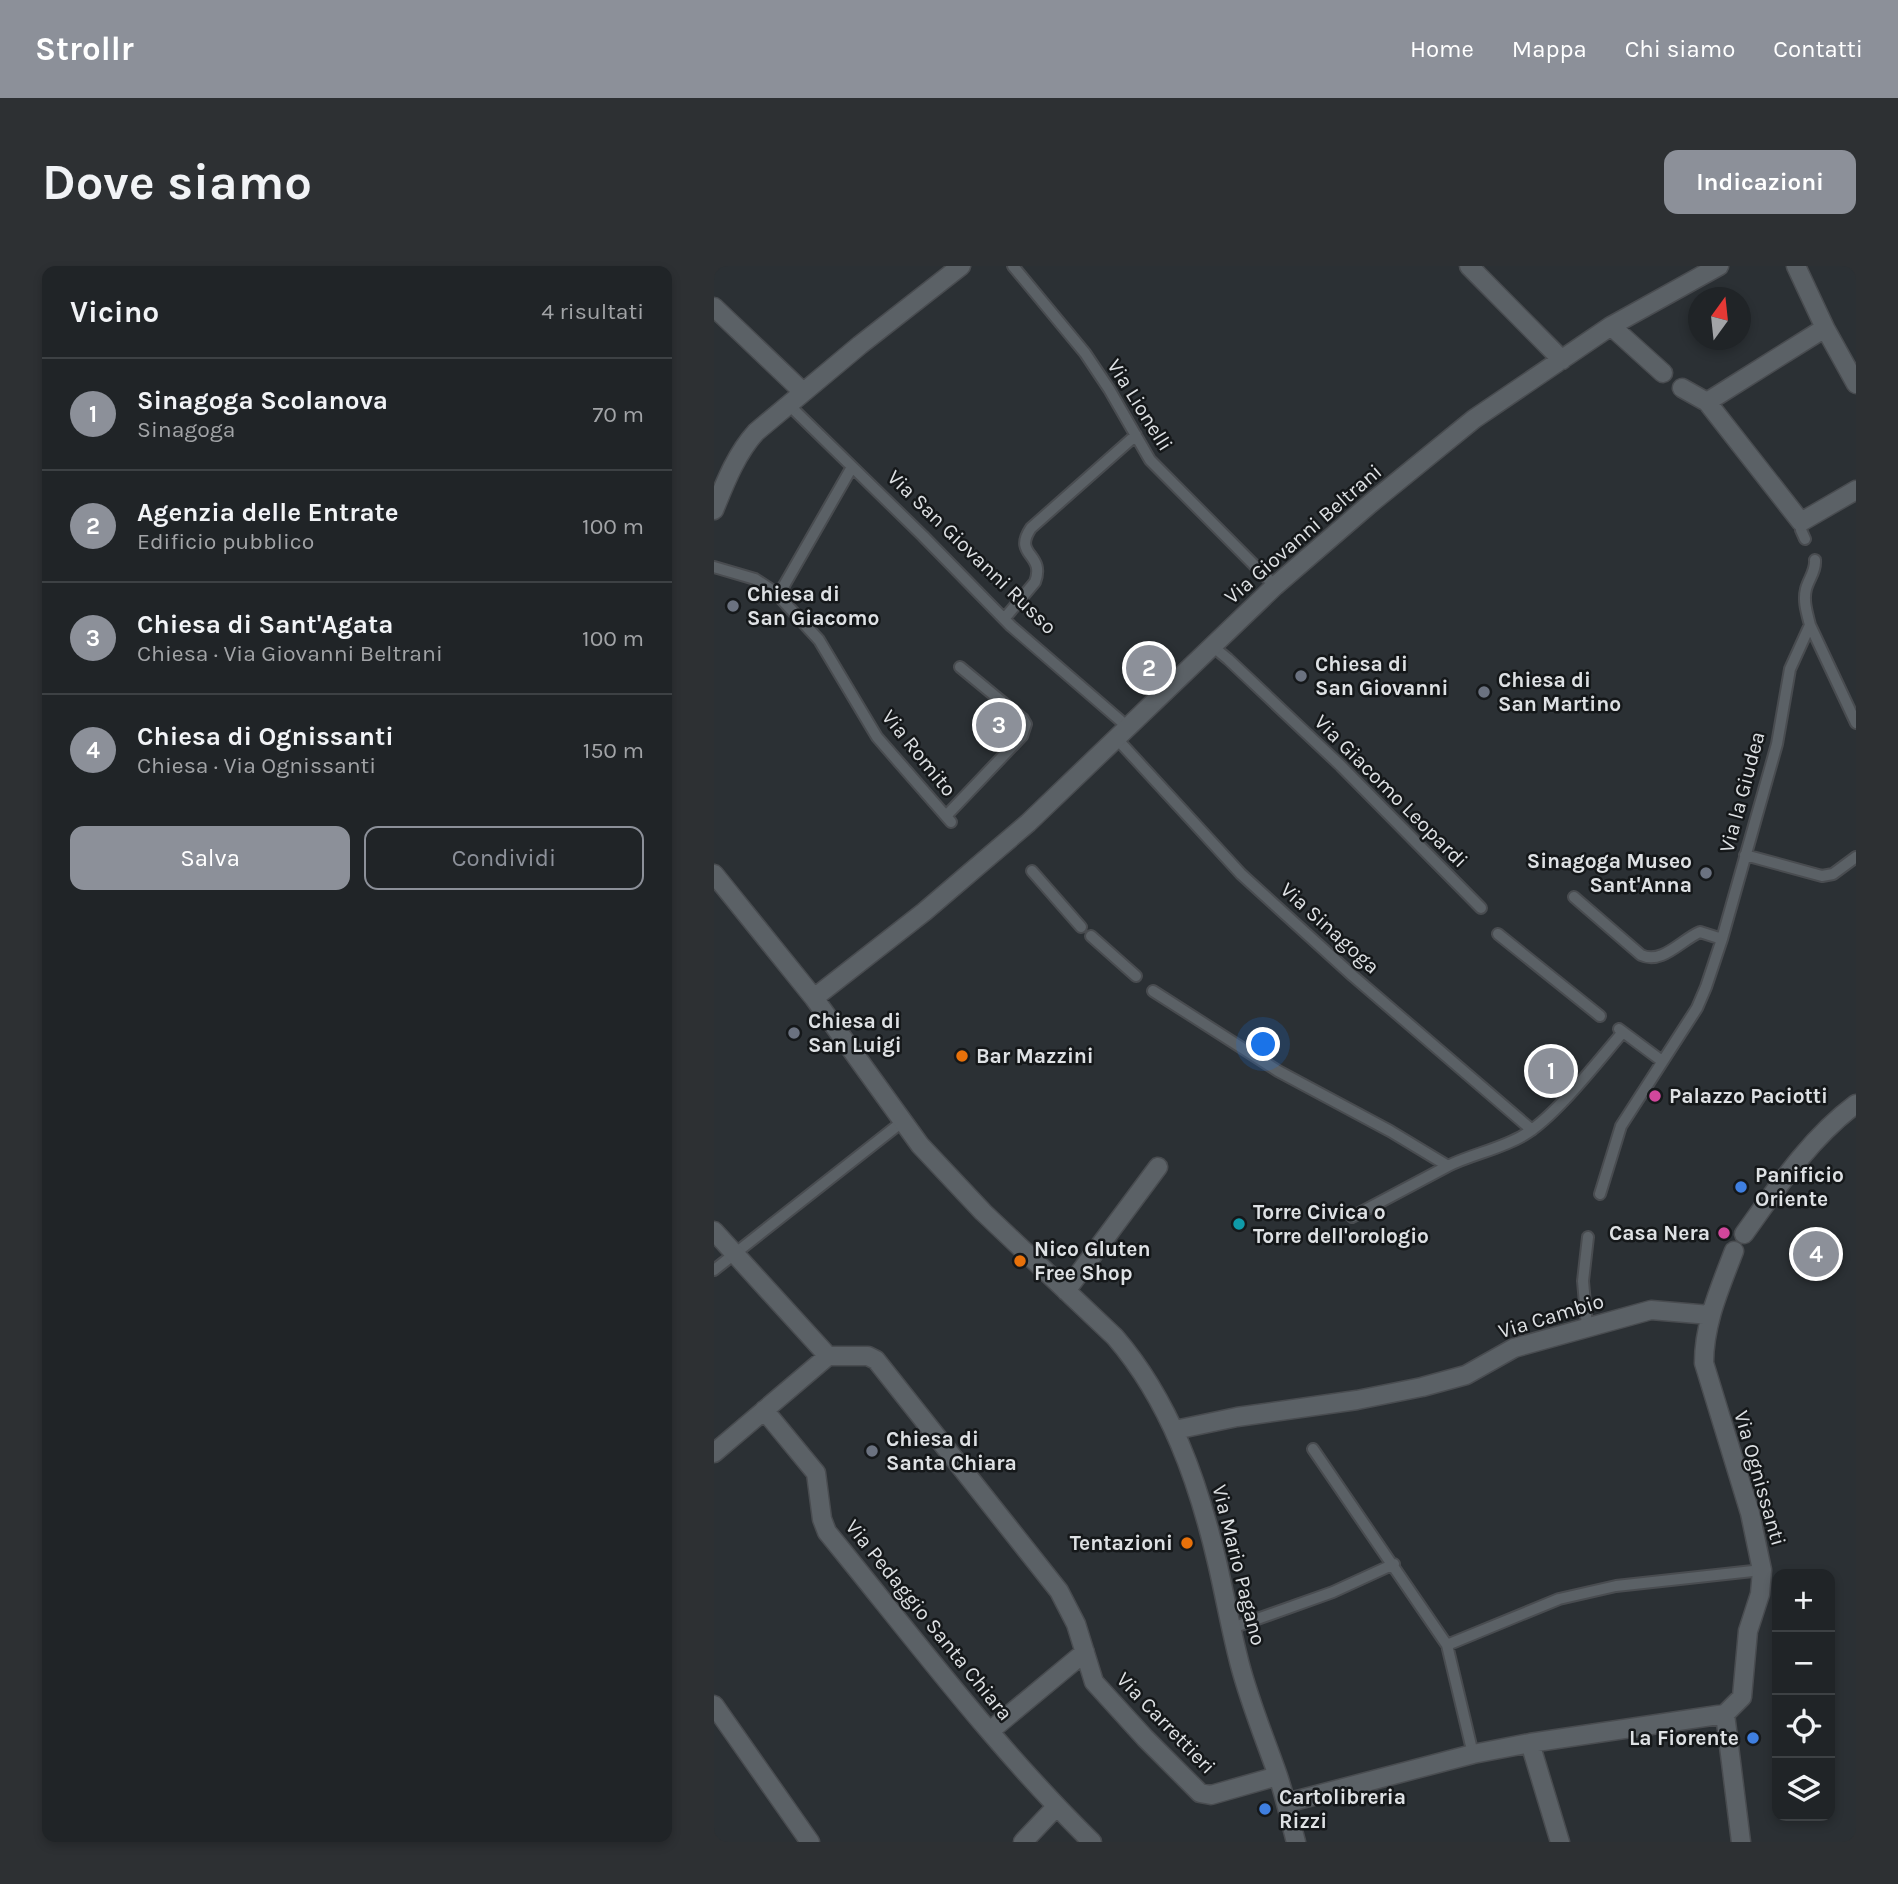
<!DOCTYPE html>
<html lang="it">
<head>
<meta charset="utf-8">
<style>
  body { margin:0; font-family:Karla,sans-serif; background:#2d3033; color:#f1f3f6 }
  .controls { position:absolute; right:21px; bottom:21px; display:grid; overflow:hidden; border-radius:14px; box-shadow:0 4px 10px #0003 }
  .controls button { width:63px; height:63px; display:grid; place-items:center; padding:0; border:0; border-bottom:2px solid #3d4144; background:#202427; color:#f1f3f6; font:35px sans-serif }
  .compass { position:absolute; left:974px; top:21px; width:63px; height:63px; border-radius:50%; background:#202427; box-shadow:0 4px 10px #0003; rotate:15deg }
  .you { position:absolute; left:550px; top:779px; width:24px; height:24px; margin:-18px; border:5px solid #fff; border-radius:50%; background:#1a73e8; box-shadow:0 0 0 10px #1a73e833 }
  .badge { display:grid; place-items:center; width:46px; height:46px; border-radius:50%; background:#8c9099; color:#fff; font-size:23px; font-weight:700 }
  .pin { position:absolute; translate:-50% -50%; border:4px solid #fff; box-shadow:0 2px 7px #0006 }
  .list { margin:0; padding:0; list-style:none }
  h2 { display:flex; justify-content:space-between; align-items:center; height:91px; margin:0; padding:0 28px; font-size:30px }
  h2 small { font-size:23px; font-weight:400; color:#a2a4a7 }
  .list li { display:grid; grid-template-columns:46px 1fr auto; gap:21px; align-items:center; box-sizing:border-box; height:112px; padding:0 28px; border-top:2px solid #3d4144 }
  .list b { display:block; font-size:26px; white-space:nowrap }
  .list p { margin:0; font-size:23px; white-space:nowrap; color:#a2a4a7 }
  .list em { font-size:23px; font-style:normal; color:#a2a4a7 }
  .actions { display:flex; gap:14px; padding:21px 28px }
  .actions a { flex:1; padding:16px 0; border:2px solid #8c9099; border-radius:14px; text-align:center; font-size:24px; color:#8c9099 }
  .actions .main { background:#8c9099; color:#fff }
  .icon { flex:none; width:38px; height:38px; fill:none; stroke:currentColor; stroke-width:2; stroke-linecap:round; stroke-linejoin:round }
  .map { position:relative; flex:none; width:1142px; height:1576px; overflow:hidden; border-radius:14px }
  header { display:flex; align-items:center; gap:42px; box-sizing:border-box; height:98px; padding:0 35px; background:#8c9099; color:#fff }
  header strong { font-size:33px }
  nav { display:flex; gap:38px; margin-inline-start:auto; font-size:24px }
  .intro { display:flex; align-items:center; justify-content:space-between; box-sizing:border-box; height:168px; padding:0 42px }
  h1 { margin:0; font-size:49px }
  .button { padding:18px 32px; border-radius:14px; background:#8c9099; color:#fff; font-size:24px; font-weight:700 }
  main { display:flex; gap:42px; padding:0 42px }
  aside { flex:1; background:#202427; border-radius:14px; box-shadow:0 4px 10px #0003 }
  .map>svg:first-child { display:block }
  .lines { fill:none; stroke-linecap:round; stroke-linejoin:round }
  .lane-casing { stroke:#494c50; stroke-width:14 }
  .street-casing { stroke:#494c50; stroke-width:21 }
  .lane { stroke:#5b6166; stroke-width:10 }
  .street { stroke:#5b6166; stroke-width:18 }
  .worship-dot { fill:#6b7280; stroke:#15181a; stroke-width:2.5 }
  .food-dot { fill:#e8710a; stroke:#15181a; stroke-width:2.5 }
  .hotel-dot { fill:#d1479c; stroke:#15181a; stroke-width:2.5 }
  .shop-dot { fill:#3f7fe0; stroke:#15181a; stroke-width:2.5 }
  .culture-dot { fill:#0f9aa8; stroke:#15181a; stroke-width:2.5 }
  .labels { text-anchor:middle; stroke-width:5; stroke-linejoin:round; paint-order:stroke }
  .street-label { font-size:21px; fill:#dee1e4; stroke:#15181a }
  .poi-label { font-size:21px; font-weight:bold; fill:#dee1e4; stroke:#15181a; text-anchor:start }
</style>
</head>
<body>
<header>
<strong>Strollr</strong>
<nav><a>Home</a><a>Mappa</a><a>Chi siamo</a><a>Contatti</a></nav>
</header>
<div class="intro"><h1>Dove siamo</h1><a class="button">Indicazioni</a></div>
<main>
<aside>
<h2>Vicino<small>4 risultati</small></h2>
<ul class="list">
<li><span class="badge">1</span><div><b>Sinagoga Scolanova</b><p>Sinagoga</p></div><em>70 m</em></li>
<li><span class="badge">2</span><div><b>Agenzia delle Entrate</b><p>Edificio pubblico</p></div><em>100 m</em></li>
<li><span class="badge">3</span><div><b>Chiesa di Sant'Agata</b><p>Chiesa · Via Giovanni Beltrani</p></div><em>100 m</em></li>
<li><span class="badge">4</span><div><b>Chiesa di Ognissanti</b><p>Chiesa · Via Ognissanti</p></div><em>150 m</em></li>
</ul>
<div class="actions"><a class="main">Salva</a><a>Condividi</a></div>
</aside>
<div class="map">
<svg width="1142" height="1576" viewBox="0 0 1142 1576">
  <rect width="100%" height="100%" fill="#2b3034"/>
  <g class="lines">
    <g class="lane-casing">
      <path id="lane" d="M299,0L371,87L395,123L436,194L561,320
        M74,138L209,270L297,360L415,462
        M1087,256V264L1091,273
        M1101,294C1102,305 1095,312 1092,323C1089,335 1093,347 1096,359L1142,457
        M0,301L41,313L61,326L105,374L163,471L237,556
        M64,330L138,201
        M290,353L321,316C332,287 298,290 317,262L422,169
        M497,379L514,393L627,500L767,642
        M404,474L527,608L639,710L818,864
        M232,550L308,470L312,458L309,453L246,401
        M1031,589L1108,610L1119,608L1142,591
        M318,605L367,661
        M860,631L927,689C948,699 967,674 986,666L1008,673
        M784,668L886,750
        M377,670L422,710
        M439,725L564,805L676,865L734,900C758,888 787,883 810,869C842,850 884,795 909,766
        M905,763L948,795
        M886,928L907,860L983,742L992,721L1008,673L1063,478L1076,403L1096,359
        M638,951L734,900
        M0,1004L188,856
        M873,1061L869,1015L874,971
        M599,1183L733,1379L759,1488
        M518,1362L619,1326L680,1298
        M733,1379L845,1333L902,1320L1048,1304"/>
    </g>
    <g class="street-casing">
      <path id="street" d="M755,0L848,94
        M1082,0L1111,62
        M0,41L89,126
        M897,60L949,107
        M968,122L993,136L1087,256L1142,224
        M993,136L1111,62L1142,118
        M0,244C11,217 22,188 42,166L146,79L247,0
        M0,608L100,732L206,879L269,946L401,1071C456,1135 484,1215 503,1296C511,1330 517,1365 526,1399C536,1437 551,1473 564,1510C571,1531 576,1554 582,1576
        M100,732L210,646L314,557L561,320L657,237L760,153L897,60L1005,0
        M0,965L114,1090
        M1030,968C1063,922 1096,872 1142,838
        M352,1025L444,901
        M114,1090H154L162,1094L345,1325L362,1358L380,1416L431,1472L486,1527L497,1529L564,1510
        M50,1144L102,1207L108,1253L113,1266C199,1371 281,1481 378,1576
        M461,1164L523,1151L643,1134L708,1121L752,1109L800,1082L937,1044L996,1049
        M0,1187L114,1090
        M0,1439L96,1576
        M1011,1448L1028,1431L1034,1365L1046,1328L1048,1304L1036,1247L990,1097C990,1057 1006,1022 1020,985
        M1011,1448L1027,1576
        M276,1465L371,1386
        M816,1477L846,1576
        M572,1537L759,1488L816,1477L1011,1448
        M309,1576L342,1541"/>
    </g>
    <use href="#lane" class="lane"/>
    <use href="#street" class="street"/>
  </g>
  <g class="worship-dot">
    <circle cx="19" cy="340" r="7"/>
    <circle cx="587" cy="410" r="7"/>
    <circle cx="770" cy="426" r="7"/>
    <circle cx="992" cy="607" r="7"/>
    <circle cx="80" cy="767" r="7"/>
    <circle cx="158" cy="1185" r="7"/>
  </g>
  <g class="food-dot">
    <circle cx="248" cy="790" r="7"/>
    <circle cx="306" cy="995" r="7"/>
    <circle cx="473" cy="1277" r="7"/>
  </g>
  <g class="hotel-dot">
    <circle cx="941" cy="830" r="7"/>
    <circle cx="1010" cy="967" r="7"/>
  </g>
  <g class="shop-dot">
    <circle cx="1027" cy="921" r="7"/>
    <circle cx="1039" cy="1472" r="7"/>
    <circle cx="551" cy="1543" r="7"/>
  </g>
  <circle class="culture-dot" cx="525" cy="958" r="7"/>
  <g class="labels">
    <g class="street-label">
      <text transform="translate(426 139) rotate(58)" y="7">Via Lionelli</text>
      <text transform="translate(589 268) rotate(-41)" y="7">Via Giovanni Beltrani</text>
      <text transform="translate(258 286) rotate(44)" y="7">Via San Giovanni Russo</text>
      <text transform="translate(205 487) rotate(51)" y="7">Via Romito</text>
      <text transform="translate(677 525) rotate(45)" y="7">Via Giacomo Leopardi</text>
      <text transform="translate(1028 526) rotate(-75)" y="7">Via la Giudea</text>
      <text transform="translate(616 662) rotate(42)" y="7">Via Sinagoga</text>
      <text transform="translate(837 1050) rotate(-17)" y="7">Via Cambio</text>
      <text transform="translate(1046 1212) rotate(74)" y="7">Via Ognissanti</text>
      <text transform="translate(525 1299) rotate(76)" y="7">Via Mario Pagano</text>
      <text transform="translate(215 1354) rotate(51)" y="7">Via Pedaggio Santa Chiara</text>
      <text transform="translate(452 1457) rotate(46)" y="7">Via Carrettieri</text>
    </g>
    <g class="poi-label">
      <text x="33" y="335">Chiesa di<tspan x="33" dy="24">San Giacomo</tspan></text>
      <text x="601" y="405">Chiesa di<tspan x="601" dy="24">San Giovanni</tspan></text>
      <text x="784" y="421">Chiesa di<tspan x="784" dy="24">San Martino</tspan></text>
      <text x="978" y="602" text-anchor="end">Sinagoga Museo<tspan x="978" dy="24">Sant'Anna</tspan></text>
      <text x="94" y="762">Chiesa di<tspan x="94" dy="24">San Luigi</tspan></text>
      <text x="262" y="797">Bar Mazzini</text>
      <text x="955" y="837">Palazzo Paciotti</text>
      <text x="1041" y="916">Panificio<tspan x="1041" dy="24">Oriente</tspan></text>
      <text x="539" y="953">Torre Civica o<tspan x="539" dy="24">Torre dell'orologio</tspan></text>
      <text x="996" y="974" text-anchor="end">Casa Nera</text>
      <text x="320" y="990">Nico Gluten<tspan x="320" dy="24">Free Shop</tspan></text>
      <text x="172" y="1180">Chiesa di<tspan x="172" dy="24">Santa Chiara</tspan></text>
      <text x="459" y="1284" text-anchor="end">Tentazioni</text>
      <text x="1025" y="1479" text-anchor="end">La Fiorente</text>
      <text x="565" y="1538">Cartolibreria<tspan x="565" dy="24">Rizzi</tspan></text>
    </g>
  </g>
</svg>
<div class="controls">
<button>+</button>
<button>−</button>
<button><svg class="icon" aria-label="locate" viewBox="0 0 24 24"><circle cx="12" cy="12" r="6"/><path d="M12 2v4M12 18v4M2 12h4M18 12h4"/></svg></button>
<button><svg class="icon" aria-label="layers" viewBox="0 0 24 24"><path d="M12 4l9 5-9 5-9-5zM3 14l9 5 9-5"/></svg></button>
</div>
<svg class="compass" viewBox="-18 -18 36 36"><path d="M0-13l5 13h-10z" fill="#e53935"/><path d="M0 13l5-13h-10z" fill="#a2a4a7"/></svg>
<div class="you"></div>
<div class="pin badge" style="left:837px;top:805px">1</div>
<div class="pin badge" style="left:435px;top:402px">2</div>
<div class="pin badge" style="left:285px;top:459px">3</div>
<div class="pin badge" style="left:1102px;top:988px">4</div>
</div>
</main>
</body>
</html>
